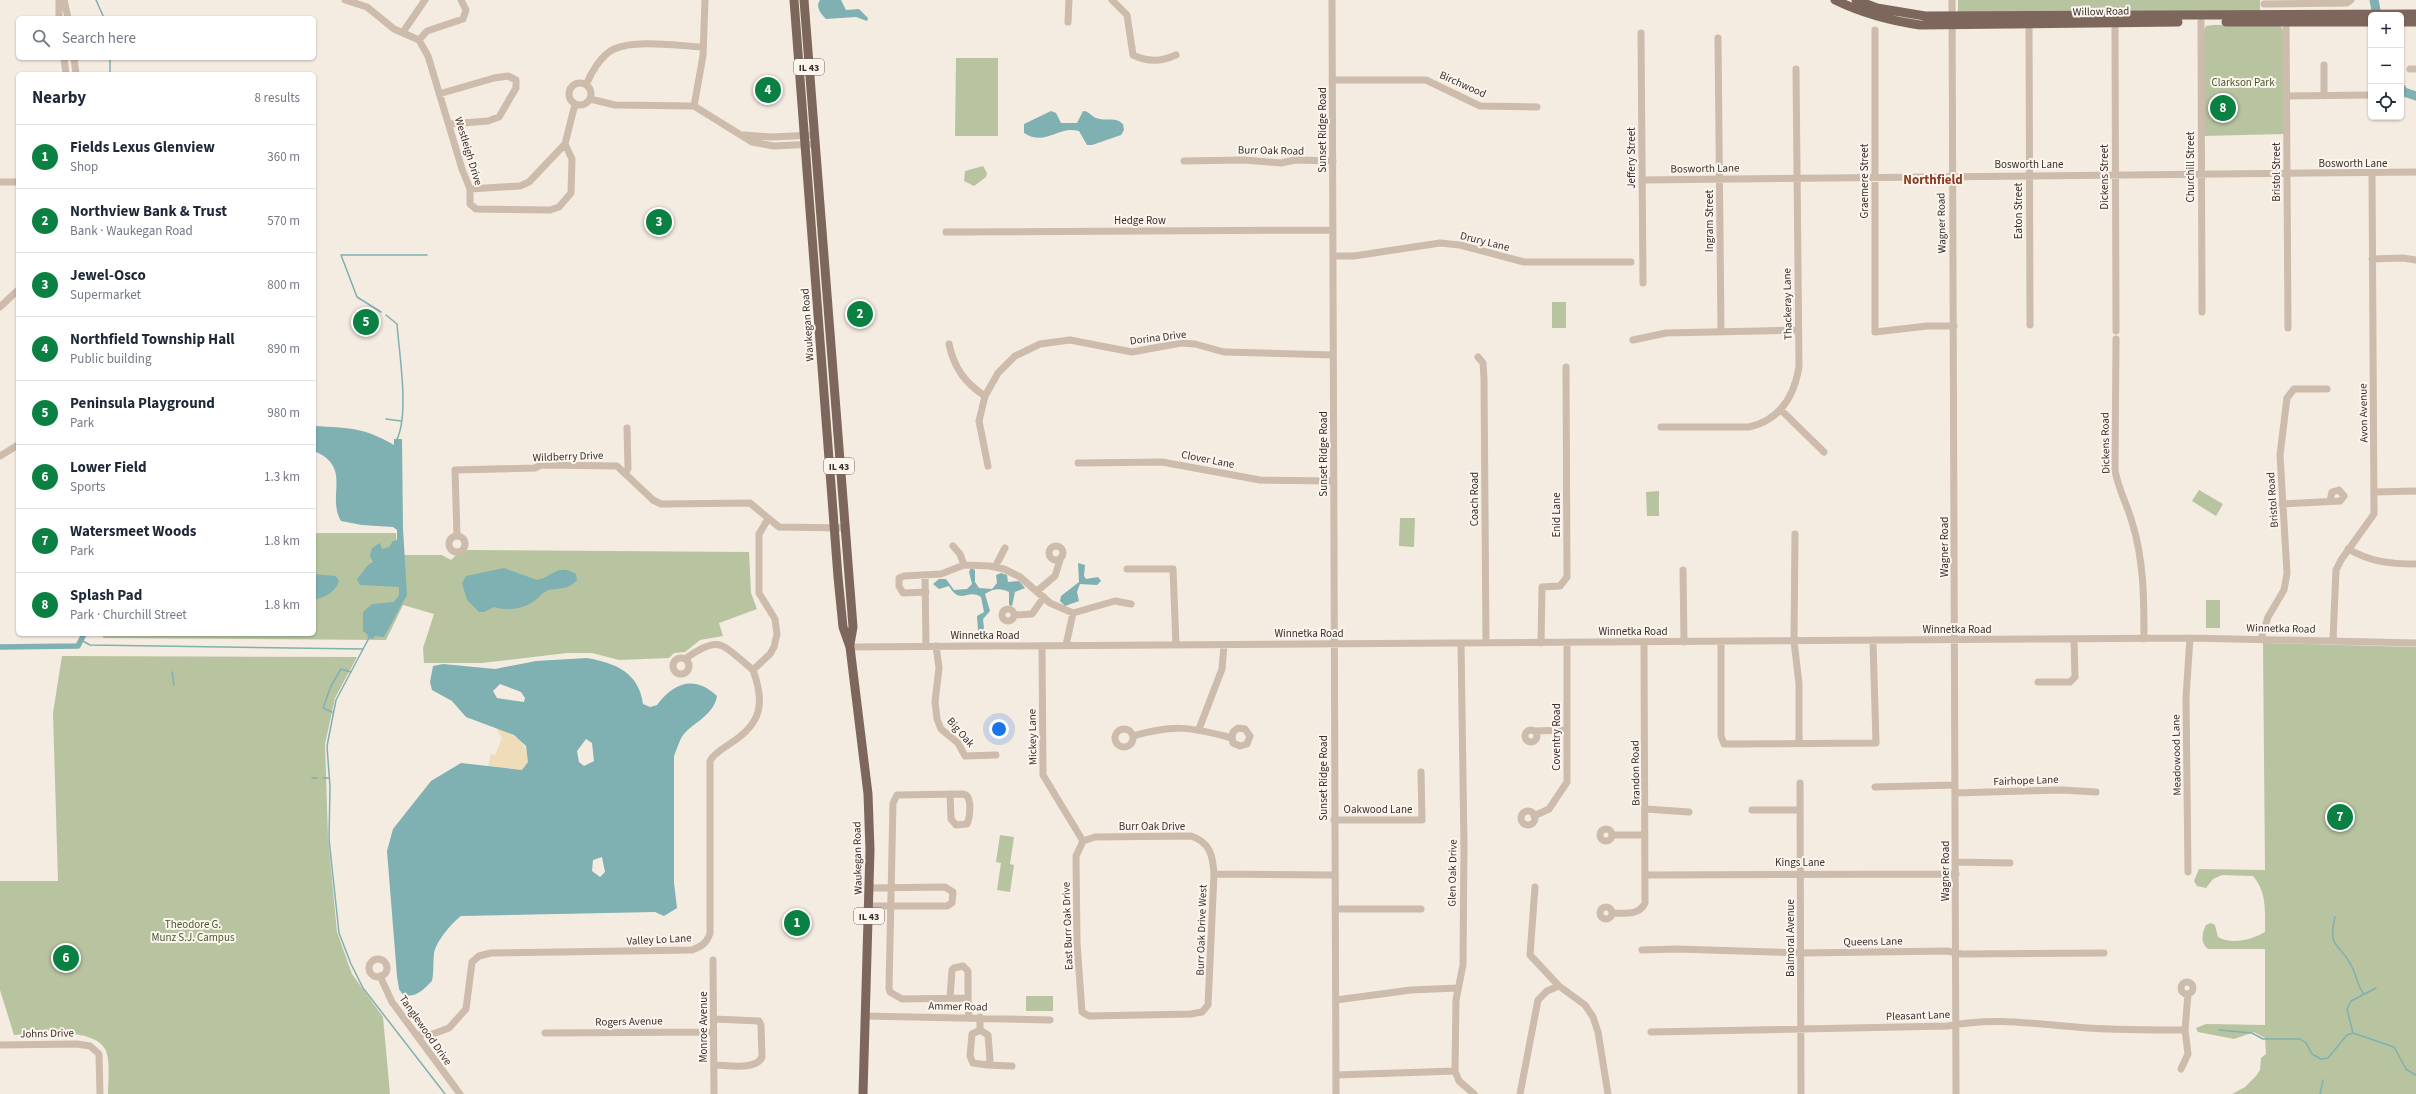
<!DOCTYPE html>
<html lang="en">
<head>
<meta charset="utf-8">
<style>
  body { margin:0; font-family:"Source Sans 3",sans-serif; background:#f6f6f7; color:#1f2937 }
  .controls { position:absolute; right:12px; top:12px; display:grid; overflow:hidden; border-radius:6px; box-shadow:0 1px 3px #0004 }
  .controls button { width:36px; height:36px; display:grid; place-items:center; padding:0; border:0; border-bottom:1px solid #e0e1e3; background:#fff; color:#1f2937; font:20px sans-serif }
  .you { position:absolute; left:999px; top:729px; width:14px; height:14px; margin:-10px; border:3px solid #fff; border-radius:50%; background:#1a73e8; box-shadow:0 0 0 6px #1a73e833 }
  .badge { display:grid; place-items:center; width:26px; height:26px; border-radius:50%; background:#0b8043; color:#fff; font-size:13px; font-weight:700 }
  .pin { position:absolute; translate:-50% -50%; border:2px solid #fff; box-shadow:0 1px 4px #0006 }
  .list { margin:0; padding:0; list-style:none }
  h2 { display:flex; justify-content:space-between; align-items:center; height:52px; margin:0; padding:0 16px; font-size:17px }
  h2 small { font-size:13px; font-weight:400; color:#747a83 }
  .list li { display:grid; grid-template-columns:26px 1fr auto; gap:12px; align-items:center; box-sizing:border-box; height:64px; padding:0 16px; border-top:1px solid #e0e1e3 }
  .list b { display:block; font-size:15px; white-space:nowrap }
  .list p { margin:0; font-size:13px; white-space:nowrap; color:#747a83 }
  .list em { font-size:13px; font-style:normal; color:#747a83 }
  .icon { flex:none; width:22px; height:22px; fill:none; stroke:currentColor; stroke-width:2; stroke-linecap:round; stroke-linejoin:round }
  .map { position:relative; flex:none; width:2416px; height:1094px; overflow:hidden }
  .search { position:absolute; background:#fff; box-shadow:0 1px 3px #0004; left:16px; top:16px; width:300px; height:44px; display:flex; align-items:center; gap:10px; box-sizing:border-box; padding:0 14px; border-radius:6px; color:#747a83; font-size:15px }
  .panel { position:absolute; background:#fff; box-shadow:0 1px 3px #0004; left:16px; top:72px; width:300px; height:564px; border-radius:6px }
  .map>svg:first-child { display:block }
  .green { fill:#b8c4a0 }
  .sand { fill:#efdcb8 }
  .water { fill:#7fb0b2; fill-rule:evenodd }
  .lines { fill:none; stroke-linecap:round; stroke-linejoin:round }
  .stream { stroke:#7fb0b2; stroke-width:1.5 }
  .canal { stroke:#7fb0b2; stroke-width:5.5 }
  .river { stroke:#7fb0b2; stroke-width:9 }
  .minor { stroke:#cdbbac; stroke-width:7 }
  .major { stroke:#7d675c; stroke-width:9 }
  .labels { text-anchor:middle; stroke-width:4; stroke-linejoin:round; paint-order:stroke }
  .shield { fill:#fbf5ee; stroke:#756b66; stroke-width:1 }
  .shield-label { font-size:10px; font-weight:bold; fill:#3b302b }
  .street-label { font-size:11px; fill:#3b302b; stroke:#fbf5ee }
  .park-label { font-size:11px; fill:#4a5a2e; stroke:#fbf5ee }
  .quarter-label { font-size:13px; font-weight:bold; fill:#8c3b22; stroke:#fbf5ee }
</style>
</head>
<body>
<div class="map">
<svg width="2416" height="1094" viewBox="0 0 2416 1094">
  <rect width="100%" height="100%" fill="#f4ebe1"/>
  <path class="green" d="M1958,0H2260V14L1958,12Z
    M2277,24L2281,26L2283,31L2284,134L2202,136L2204,30L2206,26L2213,25Z
    M956,58H998V136H955Z
    M983,166L987,173L986,177L974,186L964,181L965,171Z
    M1552,302H1566V328H1552Z
    M2199,490L2223,504L2216,516L2192,501Z
    M1659,491V516H1647L1646,492Z
    M1400,518H1415L1414,547L1399,546Z
    M314,533H396L397,555H442L451,560L456,555L468,550L749,552L751,593L757,609L719,623L723,636L700,640L685,652L674,653L669,658L619,660L592,653H567L482,663H424L423,648L434,614L403,605L386,640L103,638V634H314Z
    M2206,600H2220V628H2206Z
    M2263,643L2416,647V1094H2232L2245,1087L2256,1076L2260,1070L2261,1058L2266,1054L2265,1038L2254,1032L2234,1039L2198,1032L2196,1028L2206,1024L2265,1025V949H2208C2200,943 2202,933 2206,925L2211,923L2215,925L2218,937C2231,945 2252,940 2265,932C2265,912 2267,892 2253,876L2222,875L2213,879L2206,888L2197,886L2194,881L2199,869L2265,870Z
    M62,656L357,657L335,698L325,744L328,837L337,932L352,974L383,1017L390,1094H108C108,1082 110,1066 107,1054C100,1025 37,1035 14,1035L0,990V881H58L53,713Z
    M1000,835L1014,837L1010,864L1014,865L1010,892L997,890L1001,863L996,862Z
    M1026,996H1053V1011H1026Z"/>
  <path class="sand" d="M495,726C513,735 528,740 528,762L522,770L488,766L491,754L495,755L502,738Z"/>
  <path class="water" d="M820,0H841L846,10L859,9L868,18L867,21L856,17L826,19C821,14 815,7 820,0Z
    M1051,111L1056,113L1061,123H1077L1083,111C1089,111 1091,116 1096,118C1107,122 1114,116 1123,124L1124,130L1121,135L1092,145H1087L1079,131C1058,125 1046,147 1024,133V124Z
    M314,426C349,428 363,427 394,445V439H402L403,529L407,595L384,637L375,636L373,639L367,637L368,635L363,631V612L372,604L394,602L399,595V587L360,585L357,579L368,565L373,562L370,556L372,548L380,543L382,549L389,547L393,541L397,540V530L393,527L362,525L341,521C326,496 353,467 314,451Z
    M1078,563L1085,565L1084,576L1086,579L1098,577L1101,581L1097,585L1080,584L1077,592L1079,601L1065,606L1060,601L1061,596L1079,582Z
    M504,568L537,580C553,577 557,563 576,574L577,580C568,590 560,588 549,590C542,592 539,598 533,602C522,609 506,611 494,607L484,612H479L467,600L462,583L466,576Z
    M971,568L975,570V582L979,588L992,589L997,583L996,575L1001,573L1007,575L1008,582L1019,581L1025,588L1015,592L1012,606L1009,605V592C1001,588 993,588 985,594L990,611L983,619L984,629L980,632L978,630L977,616L984,612L981,597C967,588 961,606 949,586L939,589L933,584L939,579H946L954,590L967,589L972,584L969,572Z
    M314,574L335,576L339,580C337,591 324,599 314,599Z
    M587,658C616,663 639,673 643,704L650,707L657,705C674,682 695,675 717,696C714,715 694,722 683,735C679,741 677,749 674,756V883L677,908L664,916L655,912L461,916C451,924 437,940 434,953C433,962 434,972 432,981C423,990 416,998 403,995L399,989L397,976L387,851L393,829L431,781L461,763L522,770L528,762L526,746L514,735L466,717L452,701L432,690L430,682L433,666L443,664L495,669L536,661ZM500,684L521,692L525,698L524,702L497,698L493,691ZM586,739L592,743L594,761L584,766L579,762L577,751ZM602,857L605,872L600,877L592,871L593,860Z"/>
  <g class="lines">
    <path class="stream" d="M96,0L104,18
      M110,74V58
      M381,312L357,297L341,255H427
      M386,315L397,324C399,353 410,416 396,441
      M386,419L401,421
      M370,636L336,700L327,746L330,787L329,839L339,933L351,964L363,988L445,1094
      M81,640L90,645L363,649
      M172,672L174,685
      M332,712L323,708L331,686L341,669L351,672
      M312,778H317
      M323,778H329
      M2335,917C2327,950 2341,943 2352,967C2357,976 2357,985 2363,993
      M2219,1030L2252,1033L2263,1039H2300L2306,1043L2312,1054L2321,1059L2328,1058L2347,1035L2353,1033L2394,1047L2406,1069L2416,1075
      M2353,1033L2347,1009L2351,1001L2376,988
      M2320,1094L2323,1080"/>
    <path class="canal" d="M0,647L78,646L84,634"/>
    <path class="river" d="M2374,0L2377,15
      M2401,88L2404,92L2416,96"/>
    <path class="minor" d="M59,0V18
      M64,0L68,18
      M345,0L367,7L394,29L419,40L428,56L462,169L470,189V204L476,209L550,210L559,207L571,193L572,159L565,144L575,104
      M1112,0L1127,15L1133,55C1148,62 1160,62 1176,55
      M1332,0L1336,1094
      M1952,0L1956,1094
      M2264,4L2347,3L2351,0
      M2286,18L2288,328
      M1068,22L1069,0
      M2201,22L2202,312
      M2115,23L2116,331
      M2029,24L2030,325
      M1875,30V332L1927,326H1954
      M403,32L425,0
      M1641,33L1643,283
      M1718,38L1721,332
      M419,40L427,31L463,19L466,10L461,0
      M64,58L66,74
      M74,58L76,74
      M2410,69H2416
      M1332,80H1426L1480,106L1537,107
      M569 94a11 11 0 1 1 22 0a11 11 0 1 1-22 0Z
      M586,85C591,73 601,55 614,49C636,39 678,46 703,47
      M439,94L494,78L508,76L516,80V88L499,117L488,121L449,124
      M2286,96L2371,95
      M2324,96V65
      M590,99L615,105L694,106L752,142L774,146L815,144
      M694,106L703,56L705,0
      M744,135L771,137L814,135
      M1184,161L1244,160L1281,163L1295,160L1333,161
      M1642,180L2416,172
      M0,182H18
      M470,189L520,186L529,182L565,144
      M946,232L1333,230
      M1333,256H1354L1440,243L1460,245L1524,262H1631
      M2372,259L2403,258L2416,260
      M0,307L18,290
      M2116,339L2115,470C2118,489 2127,504 2132,522C2144,560 2144,599 2144,639
      M1633,340L1666,333L1798,330
      M949,344C954,368 965,383 985,396
      M1478,357L1483,363L1484,379L1486,643
      M1781,410L1824,452
      M1661,427H1749C1780,420 1794,397 1799,367L1796,69
      M0,456L18,445
      M1078,463L1162,462L1260,480L1334,481
      M988,466L979,421L985,396L998,373L1015,356L1040,344L1070,340L1132,352L1181,343L1195,344L1224,352L1333,355
      M625,473L628,469L627,428
      M2375,492L2416,491
      M2282,504L2340,501L2344,496L2339,490L2332,492L2330,501
      M1795,534L1794,641L1799,684V743
      M449 544a8 8 0 1 1 16 0a8 8 0 1 1-16 0Z
      M457,536L455,470L535,468L541,465L617,466L653,500L661,504L750,503L779,527L844,528
      M953,546L960,554L964,565
      M1049 553a7 7 0 1 1 14 0a7 7 0 1 1-14 0Z
      M2348,549C2371,562 2390,564 2416,564
      M995,567L1005,548
      M1127,569H1173L1176,645
      M1683,570L1684,642
      M925,575L926,646
      M1037,591L1055,576L1061,557
      M926,592L903,593L899,586V578L904,576L941,574L964,565L990,566L1004,569L1020,577L1050,603L1073,613L1115,601L1131,604
      M1002 615a6 6 0 1 1 12 0a6 6 0 1 1-12 0Z
      M1014,615L1032,614L1044,597
      M2261,639L2268,617L2284,590L2287,573L2280,455L2287,398L2294,389H2327
      M2333,640L2336,570L2341,560L2374,514L2372,173
      M1721,642V736L1724,744L1876,743L1873,641
      M1461,643L1464,846L1463,965L1456,1000L1455,1071L1459,1081L1474,1094
      M1541,643L1542,587L1560,586L1567,577L1566,367
      M1066,645L1073,613
      M936,646L939,668L935,702L937,719L941,729L958,743L965,756L996,755
      M1042,646L1043,775L1083,841
      M850,647L2190,638L2416,643
      M673 666a8 8 0 1 1 16 0a8 8 0 1 1-16 0Z
      M685,659C721,633 722,645 753,670L770,654L774,647L777,634L775,619L759,593V534L768,519
      M2038,682H2070L2075,677L2074,639
      M1199,729L1222,669L1224,645
      M1115 738a9 9 0 1 1 18 0a9 9 0 1 1-18 0Z
      M1525 736a6 6 0 1 1 12 0a6 6 0 1 1-12 0Z
      M1534,731L1567,730
      M1133,736C1174,724 1191,727 1232,738L1233,743L1240,746L1247,744L1250,736L1245,729L1238,728L1233,732L1232,738
      M1800,783L1801,1094
      M1875,787L1955,785
      M1955,793L2062,790L2096,792
      M950,794L951,819L956,825L967,824C970,817 972,800 966,795L962,794L897,795L893,803L889,988L890,992L902,999L968,998L969,1017
      M1646,809L1689,812
      M1752,810H1800
      M1521 818a7 7 0 1 1 14 0a7 7 0 1 1-14 0Z
      M1534,816L1549,809L1567,782V643
      M1334,820H1422L1421,772
      M1600 835a6 6 0 1 1 12 0a6 6 0 1 1-12 0Z
      M1612,835H1645
      M1191,836C1210,842 1213,856 1214,874L1208,1005L1202,1012L1191,1014L1089,1016L1082,1012L1077,943L1076,856L1083,841L1095,837Z
      M1955,862L2010,863
      M2188,872L2186,697L2190,638
      M1214,874L1334,875
      M1645,875L1956,874
      M1535,887L1530,955L1559,986L1585,1005L1593,1017L1598,1032L1608,1094
      M869,906H947L952,903L953,892L945,887L869,888
      M1600 913a6 6 0 1 1 12 0a6 6 0 1 1-12 0Z
      M1335,909H1421
      M1612,913C1624,913 1639,916 1645,903L1644,642
      M1642,950L1677,949L1801,953L1947,951L1962,954L2104,953
      M369 968a9 9 0 1 1 18 0a9 9 0 1 1-18 0Z
      M713,960L714,1094
      M380,976L392,1002L460,1094
      M2181 988a6 6 0 1 1 12 0a6 6 0 1 1-12 0Z
      M950,998L952,970L954,968L963,966L968,971V998
      M1336,1000L1411,990L1458,988
      M865,1016L1050,1020
      M714,1019L759,1021L761,1025L762,1057C756,1071 727,1065 714,1065
      M980,1030L972,1034L970,1056L973,1063L987,1065L990,1060L988,1035L980,1030V1017
      M1651,1032L1948,1026C1996,1016 2040,1025 2088,1028C2120,1030 2153,1030 2185,1030
      M545,1033L714,1032
      M417,1035L433,1034L449,1028L466,1009L472,962L479,956L491,953L692,950C702,946 707,943 710,933V761C714,753 724,748 731,743C762,723 765,703 753,670
      M0,1045L77,1044L90,1046L99,1054L100,1094
      M987,1065L1012,1066
      M2181,1069L2188,1054L2185,1030L2188,994
      M1336,1075L1455,1071
      M1520,1094L1538,1000L1547,991L1559,986"/>
    <path class="major" d="M794,0L838,577L843,627L850,647L868,794L870,850L863,1094
      M804,0L853,627L850,644
      M1835,0C1862,13 1891,21 1920,25L2178,22
      M1856,0L1877,8L1925,16L2416,14
      M2226,22H2371
      M2401,22H2416"/>
  </g>
  <g class="labels">
    <g class="shield">
      <rect x="794" y="59" width="30" height="16" rx="3"/>
      <rect x="824" y="458" width="30" height="16" rx="3"/>
      <rect x="854" y="908" width="30" height="16" rx="3"/>
    </g>
    <g class="shield-label">
      <text x="809" y="71">IL 43</text>
      <text x="839" y="470">IL 43</text>
      <text x="869" y="920">IL 43</text>
    </g>
    <g class="street-label">
      <text transform="translate(2101 11) rotate(-1)" y="4">Willow Road</text>
      <text transform="translate(1463 84) rotate(24)" y="4">Birchwood</text>
      <text transform="translate(1322 130) rotate(-90)" y="4">Sunset Ridge Road</text>
      <text transform="translate(1271 150) rotate(1)" y="4">Burr Oak Road</text>
      <text transform="translate(469 151) rotate(73)" y="4">Westleigh Drive</text>
      <text transform="translate(1631 158) rotate(-90)" y="4">Jeffery Street</text>
      <text x="2353" y="167">Bosworth Lane</text>
      <text x="2029" y="168">Bosworth Lane</text>
      <text transform="translate(2190 167) rotate(-90)" y="4">Churchill Street</text>
      <text transform="translate(1705 168) rotate(-1)" y="4">Bosworth Lane</text>
      <text transform="translate(2276 172) rotate(-90)" y="4">Bristol Street</text>
      <text transform="translate(2104 177) rotate(-90)" y="4">Dickens Street</text>
      <text transform="translate(1864 181) rotate(-90)" y="4">Graemere Street</text>
      <text transform="translate(2018 211) rotate(-90)" y="4">Eaton Street</text>
      <text x="1140" y="224">Hedge Row</text>
      <text transform="translate(1709 221) rotate(-90)" y="4">Ingram Street</text>
      <text transform="translate(1941 223) rotate(-91)" y="4">Wagner Road</text>
      <text transform="translate(1485 241) rotate(14)" y="4">Drury Lane</text>
      <text transform="translate(1787 304) rotate(-91)" y="4">Thackeray Lane</text>
      <text transform="translate(807 325) rotate(-94)" y="4">Waukegan Road</text>
      <text transform="translate(1158 337) rotate(-7)" y="4">Dorina Drive</text>
      <text transform="translate(2363 413) rotate(-91)" y="4">Avon Avenue</text>
      <text transform="translate(2105 443) rotate(-91)" y="4">Dickens Road</text>
      <text transform="translate(1323 454) rotate(-90)" y="4">Sunset Ridge Road</text>
      <text transform="translate(568 456) rotate(-2)" y="4">Wildberry Drive</text>
      <text transform="translate(1208 459) rotate(11)" y="4">Clover Lane</text>
      <text transform="translate(1474 499) rotate(-90)" y="4">Coach Road</text>
      <text transform="translate(2272 500) rotate(-94)" y="4">Bristol Road</text>
      <text transform="translate(1556 515) rotate(-90)" y="4">Enid Lane</text>
      <text transform="translate(1944 547) rotate(-90)" y="4">Wagner Road</text>
      <text transform="translate(2281 628) rotate(1)" y="4">Winnetka Road</text>
      <text x="1957" y="633">Winnetka Road</text>
      <text x="1633" y="635">Winnetka Road</text>
      <text x="1309" y="637">Winnetka Road</text>
      <text x="985" y="639">Winnetka Road</text>
      <text transform="translate(961 732) rotate(49)" y="4">Big Oak</text>
      <text transform="translate(1032 737) rotate(-91)" y="4">Mickey Lane</text>
      <text transform="translate(1556 737) rotate(-90)" y="4">Coventry Road</text>
      <text transform="translate(2176 755) rotate(-91)" y="4">Meadowood Lane</text>
      <text transform="translate(1635 773) rotate(-91)" y="4">Brandon Road</text>
      <text transform="translate(1323 778) rotate(-90)" y="4">Sunset Ridge Road</text>
      <text transform="translate(2026 780) rotate(-2)" y="4">Fairhope Lane</text>
      <text x="1378" y="813">Oakwood Lane</text>
      <text x="1152" y="830">Burr Oak Drive</text>
      <text transform="translate(857 858) rotate(-91)" y="4">Waukegan Road</text>
      <text x="1800" y="866">Kings Lane</text>
      <text transform="translate(1945 871) rotate(-90)" y="4">Wagner Road</text>
      <text transform="translate(1452 873) rotate(-89)" y="4">Glen Oak Drive</text>
      <text transform="translate(1067 926) rotate(-92)" y="4">East Burr Oak Drive</text>
      <text transform="translate(1201 930) rotate(-88)" y="4">Burr Oak Drive West</text>
      <text transform="translate(1790 938) rotate(-90)" y="4">Balmoral Avenue</text>
      <text transform="translate(659 939) rotate(-3)" y="4">Valley Lo Lane</text>
      <text transform="translate(1873 941) rotate(-1)" y="4">Queens Lane</text>
      <text transform="translate(958 1006) rotate(1)" y="4">Ammer Road</text>
      <text transform="translate(1918 1015) rotate(-2)" y="4">Pleasant Lane</text>
      <text transform="translate(629 1021) rotate(-1)" y="4">Rogers Avenue</text>
      <text transform="translate(703 1027) rotate(-90)" y="4">Monroe Avenue</text>
      <text transform="translate(426 1030) rotate(55)" y="4">Tanglewood Drive</text>
      <text transform="translate(47 1033) rotate(-1)" y="4">Johns Drive</text>
    </g>
    <g class="park-label">
      <text x="2243" y="86">Clarkson Park</text>
      <text x="193" y="928">Theodore G.<tspan x="193" dy="13">Munz S.J. Campus</tspan></text>
    </g>
    <g class="quarter-label">
      <text x="1933" y="184">Northfield</text>
    </g>
  </g>
</svg>
<div class="controls">
<button>+</button>
<button>−</button>
<button><svg class="icon" aria-label="locate" viewBox="0 0 24 24"><circle cx="12" cy="12" r="6"/><path d="M12 2v4M12 18v4M2 12h4M18 12h4"/></svg></button>
</div>
<div class="you"></div>
<div class="pin badge" style="left:797px;top:923px">1</div>
<div class="pin badge" style="left:860px;top:314px">2</div>
<div class="pin badge" style="left:659px;top:222px">3</div>
<div class="pin badge" style="left:768px;top:90px">4</div>
<div class="pin badge" style="left:366px;top:322px">5</div>
<div class="pin badge" style="left:66px;top:958px">6</div>
<div class="pin badge" style="left:2340px;top:817px">7</div>
<div class="pin badge" style="left:2223px;top:108px">8</div>
<div class="search"><svg class="icon" aria-label="search" viewBox="0 0 24 24"><circle cx="10" cy="10" r="6"/><path d="M15 15l6 6"/></svg>Search here</div>
<section class="panel">
<h2>Nearby<small>8 results</small></h2>
<ul class="list">
<li><span class="badge">1</span><div><b>Fields Lexus Glenview</b><p>Shop</p></div><em>360 m</em></li>
<li><span class="badge">2</span><div><b>Northview Bank &amp; Trust</b><p>Bank · Waukegan Road</p></div><em>570 m</em></li>
<li><span class="badge">3</span><div><b>Jewel-Osco</b><p>Supermarket</p></div><em>800 m</em></li>
<li><span class="badge">4</span><div><b>Northfield Township Hall</b><p>Public building</p></div><em>890 m</em></li>
<li><span class="badge">5</span><div><b>Peninsula Playground</b><p>Park</p></div><em>980 m</em></li>
<li><span class="badge">6</span><div><b>Lower Field</b><p>Sports</p></div><em>1.3 km</em></li>
<li><span class="badge">7</span><div><b>Watersmeet Woods</b><p>Park</p></div><em>1.8 km</em></li>
<li><span class="badge">8</span><div><b>Splash Pad</b><p>Park · Churchill Street</p></div><em>1.8 km</em></li>
</ul>
</section>
</div>
</body>
</html>
